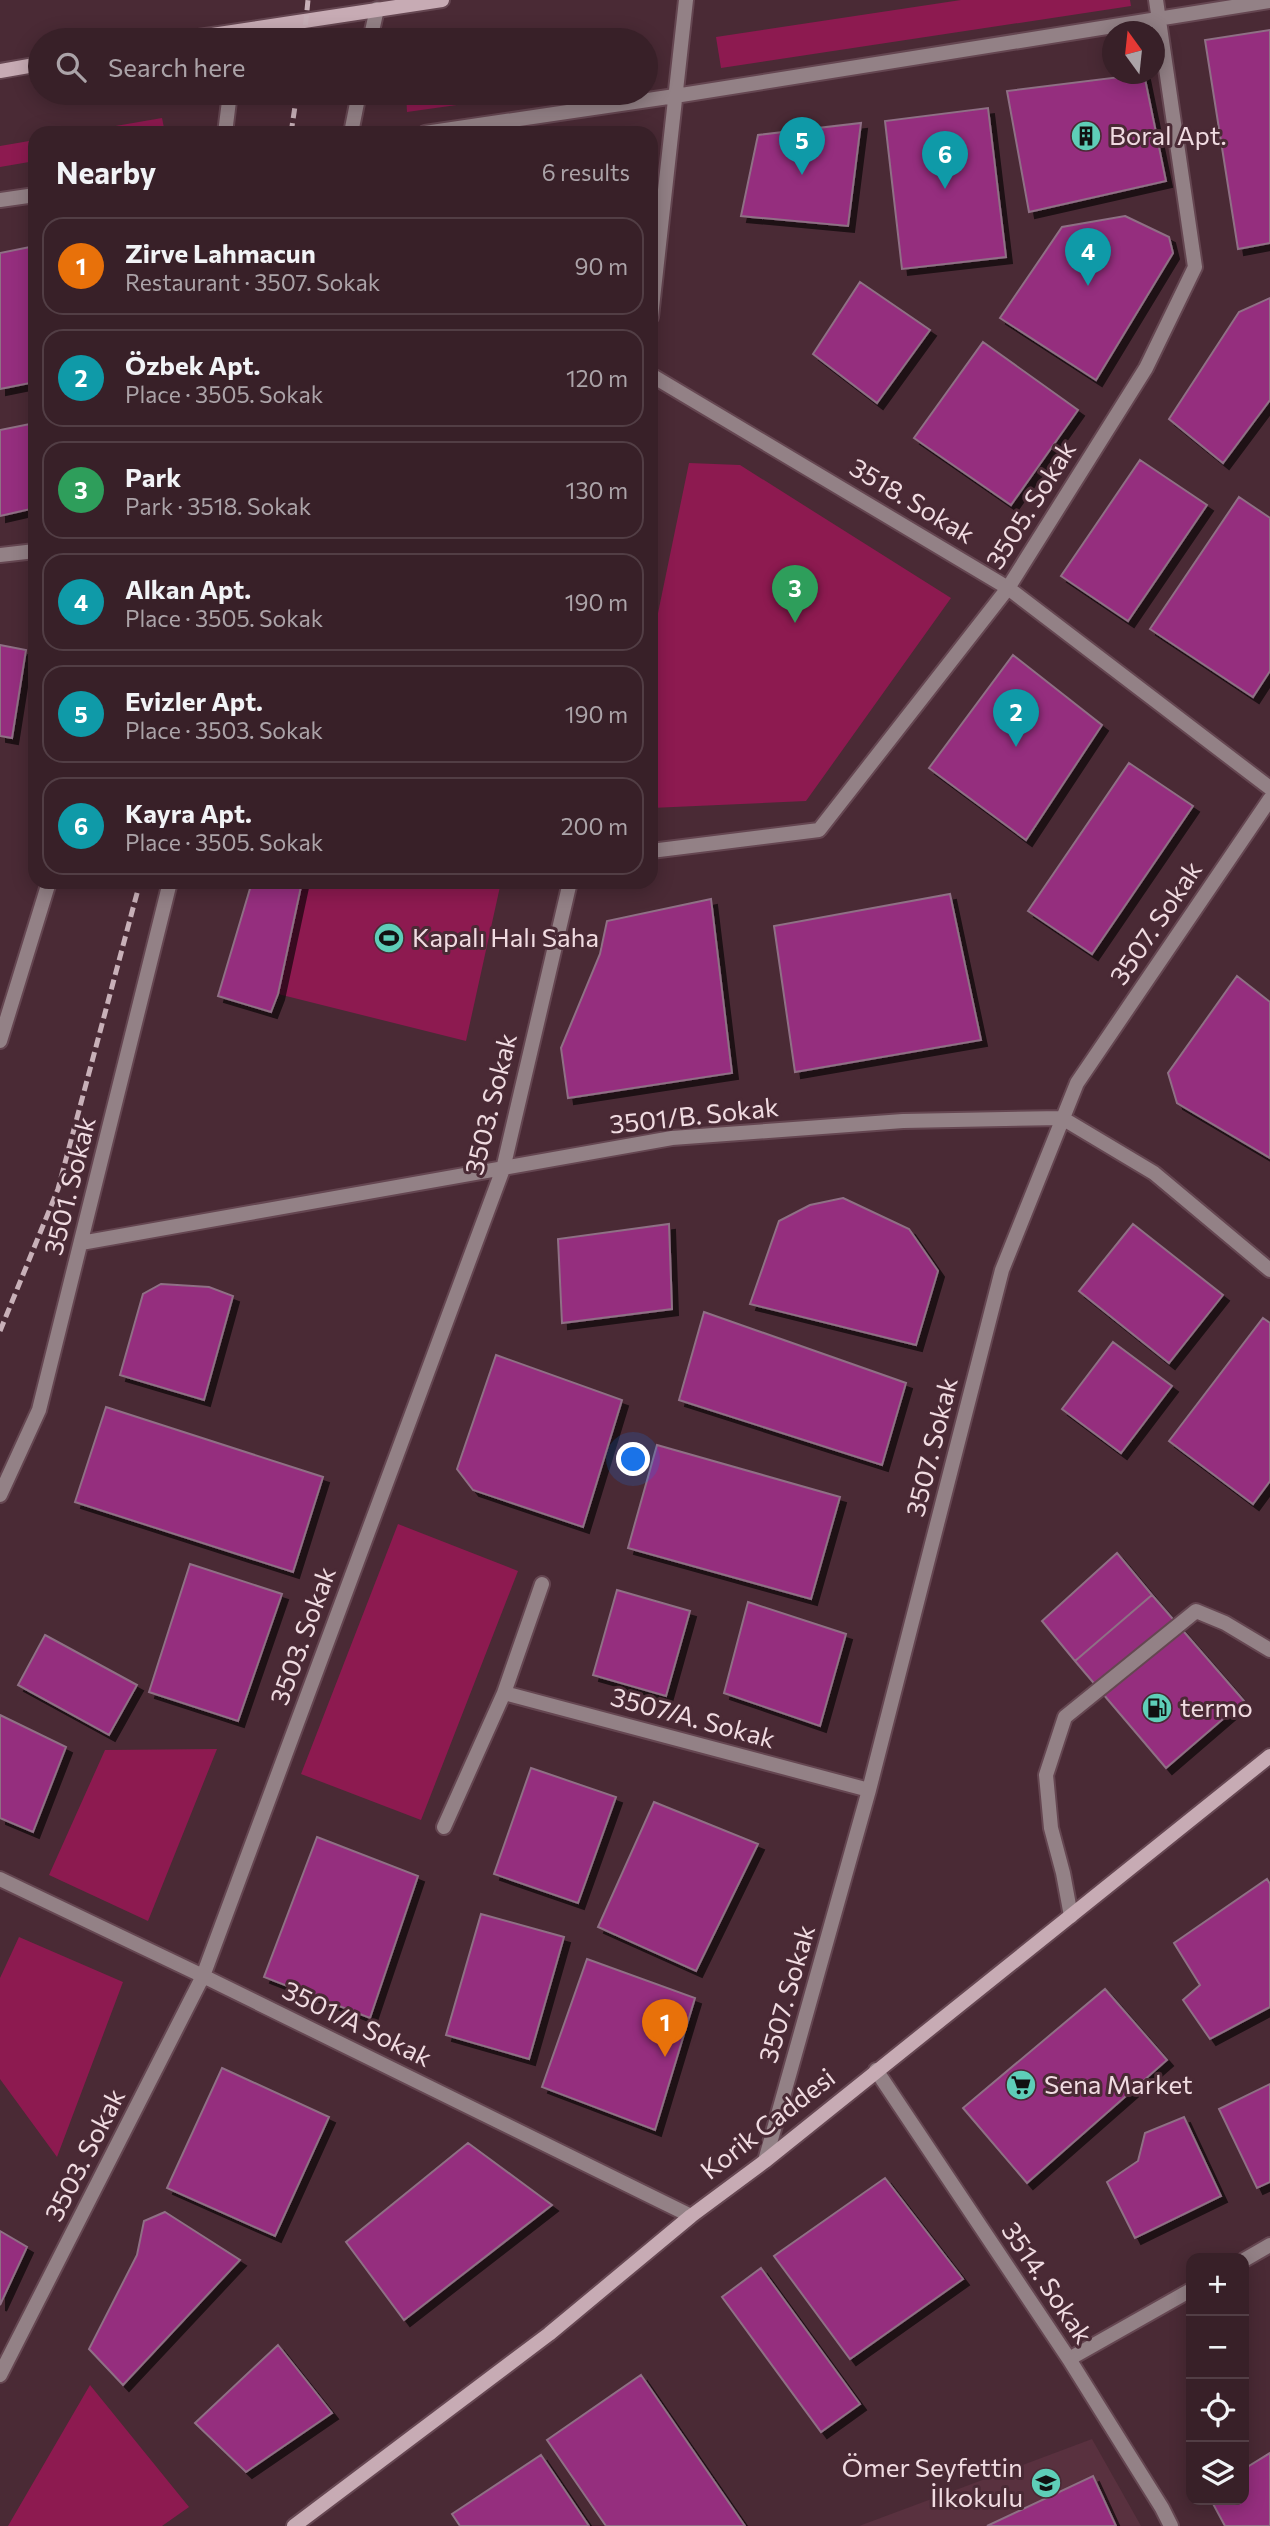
<!DOCTYPE html>
<html lang="en">
<head>
<meta charset="utf-8">
<style>
  body { margin:0; font-family:Commissioner,sans-serif; background:#432d34; color:#f1f3f6 }
  .controls { position:absolute; right:21px; bottom:21px; display:grid; overflow:hidden; border-radius:14px; box-shadow:0 4px 18px #0003 }
  .controls button { width:63px; height:63px; display:grid; place-items:center; padding:0; border:0; border-bottom:2px solid #523e45; background:#382028; color:#f1f3f6; font:35px sans-serif }
  .compass { position:absolute; left:1102px; top:21px; width:63px; height:63px; border-radius:50%; background:#382028; box-shadow:0 4px 18px #0003; rotate:345deg }
  .you { position:absolute; left:634px; top:1460px; width:24px; height:24px; margin:-18px; border:5px solid #fff; border-radius:50%; background:#1a73e8; box-shadow:0 0 0 10px #1a73e833 }
  .badge { display:grid; place-items:center; width:46px; height:46px; border-radius:50%; background:#5eceb8; color:#fff; font-size:23px; font-weight:700 }
  .pin { position:absolute; translate:-50% -58px; filter:drop-shadow(0 2px 4px #0008) }
  .pin::after { content:''; position:absolute; top:37px; width:24px; height:21px; background:inherit; clip-path:polygon(0 0,100% 0,50% 100%) }
  .list { margin:0; padding:0; list-style:none }
  h2 { display:flex; justify-content:space-between; align-items:center; height:91px; margin:0; padding:0 28px; font-size:30px }
  h2 small { font-size:23px; font-weight:400; color:#aba3a8 }
  .list li { display:grid; grid-template-columns:46px 1fr auto; gap:21px; align-items:center; box-sizing:border-box; height:98px; margin:0 14px 14px; padding:0 14px; border:2px solid #523e45; border-radius:21px }
  .list b { display:block; font-size:26px; white-space:nowrap }
  .list p { margin:0; font-size:23px; white-space:nowrap; color:#aba3a8 }
  .list em { font-size:23px; font-style:normal; color:#aba3a8 }
  .icon { flex:none; width:38px; height:38px; fill:none; stroke:currentColor; stroke-width:2; stroke-linecap:round; stroke-linejoin:round }
  .map { position:relative; flex:none; width:1270px; height:2526px; overflow:hidden }
  .search { position:absolute; background:#382028; box-shadow:0 4px 18px #0003; left:28px; top:28px; width:630px; height:77px; display:flex; align-items:center; gap:18px; box-sizing:border-box; padding:0 24px; border-radius:38px; color:#aba3a8; font-size:26px }
  .panel { position:absolute; background:#382028; box-shadow:0 4px 18px #0003; left:28px; top:126px; width:630px; height:763px; border-radius:21px }
  .map>svg:first-child { display:block }
  .built { fill:#59313f }
  .green { fill:#8d1a50 }
  .building { fill:#952d7e; stroke:#8f6f85; stroke-width:2; filter:url(#shadow) }
  .lines { fill:none; stroke-linecap:round; stroke-linejoin:round }
  .lane-casing { stroke:#654651; stroke-width:18 }
  .street-casing { stroke:#654651; stroke-width:18 }
  .secondary-casing { stroke:#654651; stroke-width:18 }
  .lane { stroke:#938186; stroke-width:14 }
  .street { stroke:#938186; stroke-width:14 }
  .secondary { stroke:#c7abb4; stroke-width:14 }
  .rail { stroke:#c8b0b8; stroke-width:5; stroke-dasharray:10 5; stroke-linecap:butt }
  .labels { text-anchor:middle; stroke-width:6; stroke-linejoin:round; paint-order:stroke }
  .poi-label { font-size:26px; fill:#f0dbe1; stroke:#4a2a35; text-anchor:start }
  .street-label { font-size:26px; fill:#f0dbe1; stroke:#4a2a35 }
</style>
</head>
<body>
<div class="map">
<svg width="1270" height="2526" viewBox="0 0 1270 2526">
  <defs>
    <filter id="shadow"><feDropShadow dx="6" dy="6" stdDeviation="0" flood-color="#0009"/></filter>
  </defs>
  <rect width="100%" height="100%" fill="#4a2a35"/>
  <path class="built" d="M1092,2439L1141,2526H859Z"/>
  <path class="green" d="M961,0H1130L1131,6L721,68L716,37Z
    M406,93H541L407,112Z
    M162,118L165,133H75Z
    M35,140V161L0,167V146Z
    M689,463L740,465L951,598L806,801L651,808V647Z
    M302,882H501L466,1041L278,994Z
    M398,1524L518,1571L421,1820L301,1774Z
    M217,1749L148,1921L49,1875L105,1750Z
    M19,1937L123,1982L57,2157L0,2079V1978Z
    M90,2385L189,2507L162,2526H8Z"/>
  <path class="building" d="M1270,30V243L1238,249L1205,40Z
    M1144,74L1166,181L1029,212L1007,91Z
    M988,108L1006,257L902,269L885,121Z
    M861,123L848,226L741,216L758,135Z
    M1125,216L1169,237L1173,253L1096,380L1000,318L1062,227Z
    M35,246V382L0,389V253Z
    M860,282L930,330L877,403L813,354Z
    M1270,298V400L1223,463L1169,419L1239,312Z
    M983,342L1078,410L1011,505L914,438Z
    M35,423V508L0,516V430Z
    M1140,460L1207,505L1128,621L1061,576Z
    M1239,497L1270,518V671L1253,697L1150,629Z
    M0,645L26,650L12,738L0,736Z
    M1013,655L1102,725L1026,840L929,768Z
    M1129,763L1193,806L1092,954L1028,911Z
    M252,882H302L278,994L271,1012L218,996Z
    M950,894L981,1040L795,1072L774,926Z
    M711,899L732,1073L568,1098L561,1048L600,954L607,921Z
    M1237,976L1270,1002V1158L1177,1103L1168,1073Z
    M843,1198L909,1229L938,1271L916,1345L750,1304L779,1221L810,1205Z
    M669,1224L672,1309L562,1323L558,1239Z
    M1133,1224L1223,1295L1169,1363L1079,1291Z
    M161,1284L209,1287L233,1296L204,1400L120,1375L143,1294Z
    M704,1312L906,1383L882,1465L679,1400Z
    M1263,1318L1270,1323V1481L1253,1504L1169,1441Z
    M1113,1342L1172,1386L1121,1453L1062,1409Z
    M496,1355L622,1400L583,1527L473,1490L457,1469Z
    M106,1407L323,1477L293,1572L75,1502Z
    M657,1445L840,1497L811,1599L628,1548Z
    M1117,1553L1152,1595L1075,1661L1042,1621Z
    M190,1564L282,1594L238,1721L149,1692Z
    M617,1590L690,1611L666,1696L593,1675Z
    M1152,1595L1244,1701L1166,1768L1075,1661Z
    M748,1602L846,1634L820,1726L724,1693Z
    M45,1635L137,1685L109,1735L18,1685Z
    M0,1715L66,1747L33,1832L0,1818Z
    M531,1768L616,1797L578,1903L494,1874Z
    M654,1802L758,1844L696,1971L598,1927Z
    M317,1837L418,1876L370,2018L264,1977Z
    M1267,1879L1270,1884V2007L1210,2039L1183,2000L1200,1985L1174,1943Z
    M481,1914L564,1937L529,2059L446,2035Z
    M587,1959L695,1998L655,2130L542,2087Z
    M1105,1989L1167,2060L1027,2183L963,2108Z
    M222,2068L329,2117L275,2236L167,2188Z
    M1270,2084V2182L1257,2188L1219,2109Z
    M1184,2117L1221,2196L1135,2238L1107,2182L1138,2161L1145,2133Z
    M468,2143L552,2205L404,2320L346,2242Z
    M885,2178L963,2279L850,2359L774,2256Z
    M165,2212L240,2260L123,2385L89,2349L137,2255L144,2221Z
    M0,2231L27,2247L0,2305Z
    M761,2268L860,2404L821,2432L722,2297Z
    M278,2345L332,2413L246,2472L195,2423Z
    M641,2375L745,2526H606L547,2440Z
    M1270,2453V2526H1225L1211,2500H1244V2469Z
    M541,2455L589,2526H460L452,2514Z
    M1093,2476L1116,2526H987Z"/>
  <g class="lines">
    <g class="lane-casing">
      <path id="lane" d="M1071,1916L1063,1873L1051,1828L1046,1775L1065,1717L1196,1611L1225,1623L1270,1650"/>
    </g>
    <g class="street-casing">
      <path id="street" d="M370,40L377,9
        M225,133L230,93
        M351,133L359,93
        M425,133L675,96L1270,1
        M0,200L35,195
        M651,317L686,0
        M651,375L1008,588L1270,788
        M0,555L35,551
        M651,851L819,830L1008,588L1146,368L1195,267L1156,0
        M0,1041L49,882
        M81,1243L672,1138L903,1121L1062,1118L1154,1173L1270,1270
        M0,1495L39,1410L170,882
        M504,1693L869,1790
        M444,1827L504,1693L542,1584
        M0,1879L203,1976L691,2216
        M876,2070L1069,2359L1162,2508L1171,2526
        M765,2161L869,1790L1002,1270L1077,1083L1270,799
        M1244,2260L1270,2245
        M1069,2359L1191,2290
        M0,2375L203,1976L503,1169L570,882"/>
    </g>
    <g class="secondary-casing">
      <path id="secondary" d="M179,40L442,0
        M0,71L40,64
        M294,2526L549,2334L691,2216L765,2161L1270,1756"/>
    </g>
    <use href="#lane" class="lane"/>
    <use href="#street" class="street"/>
    <use href="#secondary" class="secondary"/>
    <path class="rail" d="M304,40L308,0
      M291,133L297,93
      M0,1331L58,1189L140,882"/>
  </g>
  <defs>
    <g id="building-disc" transform="scale(1.575)"><circle r="9.5" fill="#5eceb8" stroke="#4a2a35"/><path d="M-4-6H4V6H1V3H-1V6H-4ZM-2.5-4.3h1.7v1.8h-1.7ZM.8-4.3h1.7v1.8H.8ZM-2.5-1h1.7V.8h-1.7ZM.8-1h1.7V.8H.8Z" fill="#111"/></g>
    <g id="stadium-disc" transform="scale(1.575)"><circle r="9.5" fill="#5eceb8" stroke="#4a2a35"/><path d="M0-5a6.5 5 0 1 0 0 10a6.5 5 0 1 0 0-10ZM-3.5-1.8h7v3.6h-7Z" fill="#111"/></g>
    <g id="fuel-disc" transform="scale(1.575)"><circle r="9.5" fill="#5eceb8" stroke="#4a2a35"/><path d="M-5.5-6h7V0h2V4h1.3V-2.5L3-4.5l.8-.8L6-3V5H2.5V1h-1V6h-7ZM-4.2-4.7v3.2H.2V-4.7Z" fill="#111"/></g>
    <g id="supermarket-disc" transform="scale(1.575)"><circle r="9.5" fill="#5eceb8" stroke="#4a2a35"/><path d="M-6-5.5h2.5l.6 2H6L4.5 2H-2.5L-4.4-4H-6ZM-1.5 3.2a1.3 1.3 0 1 0 .1 0ZM3 3.2a1.3 1.3 0 1 0 .1 0Z" fill="#111"/></g>
    <g id="school-disc" transform="scale(1.575)"><circle r="9.5" fill="#5eceb8" stroke="#4a2a35"/><path d="M0-5L7-2L0 1L-7-2ZM-4 1L0 2.5L4 1V4Q0 6-4 4Z" fill="#111"/></g>
  </defs>
  <g fill-rule="evenodd">
    <use href="#building-disc" x="1086" y="136"/>
    <use href="#stadium-disc" x="389" y="938"/>
    <use href="#fuel-disc" x="1157" y="1708"/>
    <use href="#supermarket-disc" x="1021" y="2085"/>
    <use href="#school-disc" x="1046" y="2483"/>
  </g>
  <g class="labels">
    <g class="poi-label">
      <text x="1109" y="145">Boral Apt.</text>
      <text x="412" y="947">Kapalı Halı Saha</text>
      <text x="1180" y="1717">termo</text>
      <text x="1044" y="2094">Sena Market</text>
      <text x="1023" y="2477" text-anchor="end">Ömer Seyfettin<tspan x="1023" dy="30">İlkokulu</tspan></text>
    </g>
    <g class="street-label">
      <text transform="translate(912 501) rotate(31)" y="9">3518. Sokak</text>
      <text transform="translate(1031 505) rotate(-58)" y="9">3505. Sokak</text>
      <text transform="translate(1156 923) rotate(-56)" y="9">3507. Sokak</text>
      <text transform="translate(491 1104) rotate(-76)" y="9">3503. Sokak</text>
      <text transform="translate(694 1116) rotate(-6)" y="9">3501/B. Sokak</text>
      <text transform="translate(70 1186) rotate(-76)" y="9">3501. Sokak</text>
      <text transform="translate(932 1447) rotate(-76)" y="9">3507. Sokak</text>
      <text transform="translate(303 1636) rotate(-70)" y="9">3503. Sokak</text>
      <text transform="translate(693 1718) rotate(15)" y="9">3507/A. Sokak</text>
      <text transform="translate(787 1994) rotate(-74)" y="9">3507. Sokak</text>
      <text transform="translate(357 2024) rotate(26)" y="9">3501/A Sokak</text>
      <text transform="translate(768 2124) rotate(-38)" y="9">Korik Caddesi</text>
      <text transform="translate(85 2155) rotate(-63)" y="9">3503. Sokak</text>
      <text transform="translate(1047 2283) rotate(56)" y="9">3514. Sokak</text>
    </g>
  </g>
</svg>
<div class="controls">
<button>+</button>
<button>−</button>
<button><svg class="icon" aria-label="locate" viewBox="0 0 24 24"><circle cx="12" cy="12" r="6"/><path d="M12 2v4M12 18v4M2 12h4M18 12h4"/></svg></button>
<button><svg class="icon" aria-label="layers" viewBox="0 0 24 24"><path d="M12 4l9 5-9 5-9-5zM3 14l9 5 9-5"/></svg></button>
</div>
<svg class="compass" viewBox="-18 -18 36 36"><path d="M0-13l5 13h-10z" fill="#e53935"/><path d="M0 13l5-13h-10z" fill="#aba3a8"/></svg>
<div class="you"></div>
<div class="pin badge" style="left:665px;top:2057px;background:#e8710a">1</div>
<div class="pin badge" style="left:1016px;top:747px;background:#0f9aa8">2</div>
<div class="pin badge" style="left:795px;top:623px;background:#2e9e5b">3</div>
<div class="pin badge" style="left:1088px;top:286px;background:#0f9aa8">4</div>
<div class="pin badge" style="left:802px;top:175px;background:#0f9aa8">5</div>
<div class="pin badge" style="left:945px;top:189px;background:#0f9aa8">6</div>
<div class="search"><svg class="icon" aria-label="search" viewBox="0 0 24 24"><circle cx="10" cy="10" r="6"/><path d="M15 15l6 6"/></svg>Search here</div>
<section class="panel">
<h2>Nearby<small>6 results</small></h2>
<ul class="list">
<li><span class="badge" style="background:#e8710a">1</span><div><b>Zirve Lahmacun</b><p>Restaurant · 3507. Sokak</p></div><em>90 m</em></li>
<li><span class="badge" style="background:#0f9aa8">2</span><div><b>Özbek Apt.</b><p>Place · 3505. Sokak</p></div><em>120 m</em></li>
<li><span class="badge" style="background:#2e9e5b">3</span><div><b>Park</b><p>Park · 3518. Sokak</p></div><em>130 m</em></li>
<li><span class="badge" style="background:#0f9aa8">4</span><div><b>Alkan Apt.</b><p>Place · 3505. Sokak</p></div><em>190 m</em></li>
<li><span class="badge" style="background:#0f9aa8">5</span><div><b>Evizler Apt.</b><p>Place · 3503. Sokak</p></div><em>190 m</em></li>
<li><span class="badge" style="background:#0f9aa8">6</span><div><b>Kayra Apt.</b><p>Place · 3505. Sokak</p></div><em>200 m</em></li>
</ul>
</section>
</div>
</body>
</html>
